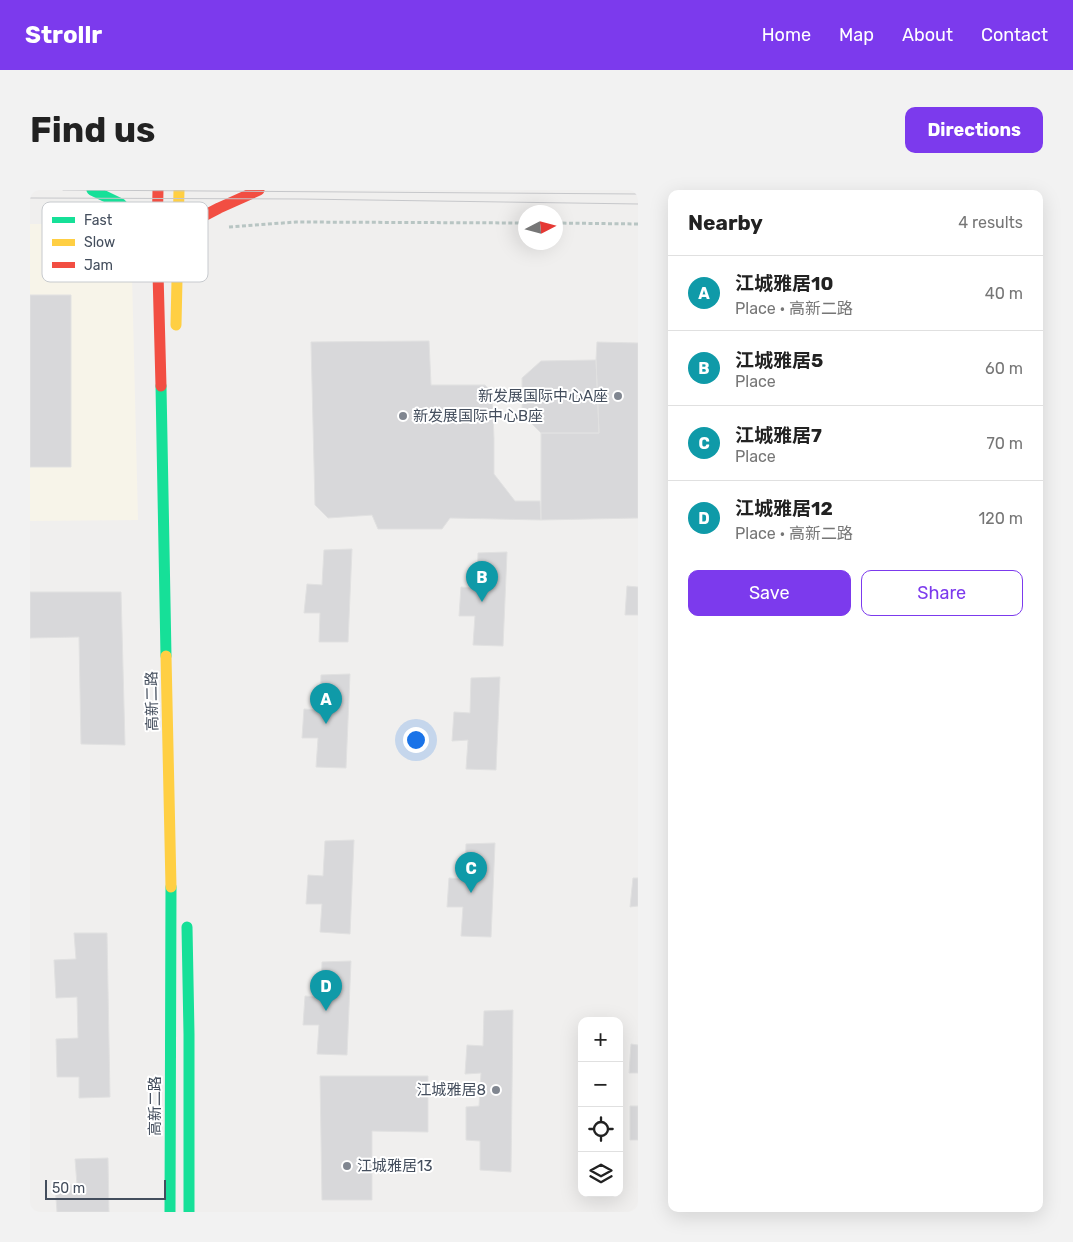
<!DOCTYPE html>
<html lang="en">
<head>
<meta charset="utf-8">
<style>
  body { margin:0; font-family:Rubik,"Noto Sans SC",sans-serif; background:#f2f2f2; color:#222 }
  .controls { position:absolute; right:15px; bottom:15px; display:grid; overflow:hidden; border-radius:10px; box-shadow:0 5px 20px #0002 }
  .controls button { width:45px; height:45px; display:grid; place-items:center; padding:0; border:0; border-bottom:1px solid #e0e0e0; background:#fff; color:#222; font:25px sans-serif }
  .compass { position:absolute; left:488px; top:15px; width:45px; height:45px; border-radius:50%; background:#fff; box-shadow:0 5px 20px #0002; rotate:84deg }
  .scale { position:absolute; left:15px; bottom:12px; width:121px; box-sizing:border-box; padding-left:5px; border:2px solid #444e5d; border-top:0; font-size:14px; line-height:18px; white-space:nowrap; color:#444e5d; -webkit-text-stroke:4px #fff; paint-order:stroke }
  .you { position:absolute; left:385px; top:549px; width:18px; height:18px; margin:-12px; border:4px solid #fff; border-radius:50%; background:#1a73e8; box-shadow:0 0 0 8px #1a73e833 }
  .badge { display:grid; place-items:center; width:32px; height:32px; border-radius:50%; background:#7c3aed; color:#fff; font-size:16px; font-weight:700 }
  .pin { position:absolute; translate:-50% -41px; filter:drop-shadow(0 1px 2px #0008) }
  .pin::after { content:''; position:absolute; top:26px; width:18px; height:15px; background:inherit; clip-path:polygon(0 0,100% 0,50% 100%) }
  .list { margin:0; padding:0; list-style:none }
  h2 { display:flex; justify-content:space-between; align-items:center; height:65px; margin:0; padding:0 20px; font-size:21px }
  h2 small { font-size:16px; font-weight:400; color:#767676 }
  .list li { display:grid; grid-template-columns:32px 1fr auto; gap:15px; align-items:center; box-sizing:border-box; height:75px; padding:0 20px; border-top:1px solid #e0e0e0 }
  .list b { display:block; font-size:19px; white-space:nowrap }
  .list p { margin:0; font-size:16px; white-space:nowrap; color:#767676 }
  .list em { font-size:16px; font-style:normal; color:#767676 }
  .actions { display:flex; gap:10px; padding:15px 20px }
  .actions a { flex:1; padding:11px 0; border:1px solid #7c3aed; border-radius:10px; text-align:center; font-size:18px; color:#7c3aed }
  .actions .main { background:#7c3aed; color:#fff }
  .icon { flex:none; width:28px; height:28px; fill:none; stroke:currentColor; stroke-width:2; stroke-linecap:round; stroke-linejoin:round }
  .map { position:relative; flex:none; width:608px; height:1022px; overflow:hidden; border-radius:10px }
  header { display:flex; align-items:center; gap:30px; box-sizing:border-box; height:70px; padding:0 25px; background:#7c3aed; color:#fff }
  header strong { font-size:24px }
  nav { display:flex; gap:28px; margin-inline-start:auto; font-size:18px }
  .intro { display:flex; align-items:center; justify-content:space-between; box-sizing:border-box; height:120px; padding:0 30px }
  h1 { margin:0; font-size:35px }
  .button { padding:12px 22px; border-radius:10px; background:#7c3aed; color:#fff; font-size:18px; font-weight:700 }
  main { display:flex; gap:30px; padding:0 30px }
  aside { flex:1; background:#fff; border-radius:10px; box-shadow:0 5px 20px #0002 }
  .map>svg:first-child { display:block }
  .commercial { fill:#f7f4e9 }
  .building { fill:#d8d8da; stroke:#e1e1e1 }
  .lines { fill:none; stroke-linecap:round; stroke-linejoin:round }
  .path { stroke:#b8c5c3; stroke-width:3; stroke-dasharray:4 2.5; stroke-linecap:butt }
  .fast { stroke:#16e098; stroke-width:11 }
  .slow { stroke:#ffcf43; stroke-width:11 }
  .jam { stroke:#f24e42; stroke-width:11 }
  .tram { stroke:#c6c7ca; stroke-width:1 }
  .poi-dot { fill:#808690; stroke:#fff; stroke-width:2 }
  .labels { text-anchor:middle; stroke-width:4; stroke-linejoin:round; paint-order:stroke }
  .poi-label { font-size:15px; fill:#444e5d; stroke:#fff; text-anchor:end }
  .street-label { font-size:15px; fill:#444e5d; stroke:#fff }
  .key { fill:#fff; stroke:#c7cace; stroke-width:1 }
  .key-label { font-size:14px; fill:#444e5d }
</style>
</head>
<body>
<header>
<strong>Strollr</strong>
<nav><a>Home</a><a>Map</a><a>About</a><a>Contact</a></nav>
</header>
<div class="intro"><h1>Find us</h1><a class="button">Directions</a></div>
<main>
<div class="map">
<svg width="608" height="1022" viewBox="0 0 608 1022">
  <rect width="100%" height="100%" fill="#f0efee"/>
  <path class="commercial" d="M0,34H74L83,36L89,40L96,52L99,66L102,86L108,330L0,331Z"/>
  <path class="building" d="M0,105H41V277H0Z
    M399,151L401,195H455L462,203L464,249V284L485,311H510L511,330L420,328L412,339H348L342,325L298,328L285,315L281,152Z
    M567,152L608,153V328L511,330V243H569L566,170Z
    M566,170L569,243H511L492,224V188L511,171Z
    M322,359L318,452H289L290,423H274L277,394L292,395L294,360Z
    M477,362L473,456L443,455L445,426H429L431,397L447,398L448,363Z
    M597,396L608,397V425H595Z
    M0,402H91L95,555L51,554L49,447L0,448Z
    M320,484L316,578L286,577L288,548H272L274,519L290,520L291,485Z
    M470,487L466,580L436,579L438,550L422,551L424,522L440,523L441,488Z
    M324,650L320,744L290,742L292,714H276L278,685L293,686L295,651Z
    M465,653L461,747L431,746L433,717H417L419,688L435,689L436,654Z
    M603,688H608V716L600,717Z
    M44,743H77L80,907L49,908V887H27L26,849L48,848L47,807L26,808L24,770L46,769Z
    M321,771L317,865L287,864L289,835H273L275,806L291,807L292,772Z
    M483,820L481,982L450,980V951L436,950V917L449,916L451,883L435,884L437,855L453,856L454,821Z
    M601,854L608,855V883H599Z
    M290,886H398V942L342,941V1010H292Z
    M600,916H608V950H600Z
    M78,968L79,1022H27L25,995H47L45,969Z"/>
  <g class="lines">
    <path class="path" d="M526,33L608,34
      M199,37L266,32L496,33"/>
    <path class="fast" d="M62,0L91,14L106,30L114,44L121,68
      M131,196L136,466
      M157,737L159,844V1022
      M140,1022L141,697"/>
    <path class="slow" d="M146,135L149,0
      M136,466L141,697"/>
    <path class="jam" d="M128,0L127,45L131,196
      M149,46L166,30L189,18L229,0"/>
    <path class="tram" d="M33,0L608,4
      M0,8L271,9L608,14"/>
  </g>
  <g class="poi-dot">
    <circle cx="588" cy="206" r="5"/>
    <circle cx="373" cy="226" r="5"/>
    <circle cx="466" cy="900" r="5"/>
    <circle cx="317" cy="976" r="5"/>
  </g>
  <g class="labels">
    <g class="poi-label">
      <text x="578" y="211">新发展国际中心A座</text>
      <text x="383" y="231" text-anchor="start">新发展国际中心B座</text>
      <text x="456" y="905">江城雅居8</text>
      <text x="327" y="981" text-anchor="start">江城雅居13</text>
    </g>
    <g class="street-label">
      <text transform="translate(122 511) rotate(-91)" y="5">高新二路</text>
      <text transform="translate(125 916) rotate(-90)" y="5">高新二路</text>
    </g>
  </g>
  <rect x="12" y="12" width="166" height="80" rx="8" class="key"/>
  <rect x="22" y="27" width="23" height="6" fill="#16e098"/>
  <rect x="22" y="49" width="23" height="7" fill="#ffcf43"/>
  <rect x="22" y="72" width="23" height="6" fill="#f24e42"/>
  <g class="key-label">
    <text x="54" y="35">Fast</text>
    <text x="54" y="57">Slow</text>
    <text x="54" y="80">Jam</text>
  </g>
</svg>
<div class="controls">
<button>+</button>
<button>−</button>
<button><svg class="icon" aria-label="locate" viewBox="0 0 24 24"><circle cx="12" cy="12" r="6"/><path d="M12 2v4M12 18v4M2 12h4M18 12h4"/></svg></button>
<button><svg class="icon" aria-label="layers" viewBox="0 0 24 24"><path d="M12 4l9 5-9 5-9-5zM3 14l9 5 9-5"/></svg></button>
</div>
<svg class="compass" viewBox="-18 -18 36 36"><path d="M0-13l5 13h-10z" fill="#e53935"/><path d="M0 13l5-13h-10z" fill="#767676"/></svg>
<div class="scale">50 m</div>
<div class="you"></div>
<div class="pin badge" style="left:296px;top:534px;background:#0f9aa8">A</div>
<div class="pin badge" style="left:452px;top:412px;background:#0f9aa8">B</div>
<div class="pin badge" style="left:441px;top:703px;background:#0f9aa8">C</div>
<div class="pin badge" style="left:296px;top:821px;background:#0f9aa8">D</div>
</div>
<aside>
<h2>Nearby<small>4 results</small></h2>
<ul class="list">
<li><span class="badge" style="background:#0f9aa8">A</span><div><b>江城雅居10</b><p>Place · 高新二路</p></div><em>40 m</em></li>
<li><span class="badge" style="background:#0f9aa8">B</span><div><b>江城雅居5</b><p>Place</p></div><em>60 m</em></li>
<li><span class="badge" style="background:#0f9aa8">C</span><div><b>江城雅居7</b><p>Place</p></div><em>70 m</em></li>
<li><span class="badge" style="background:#0f9aa8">D</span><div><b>江城雅居12</b><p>Place · 高新二路</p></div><em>120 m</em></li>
</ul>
<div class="actions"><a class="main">Save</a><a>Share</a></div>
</aside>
</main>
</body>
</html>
